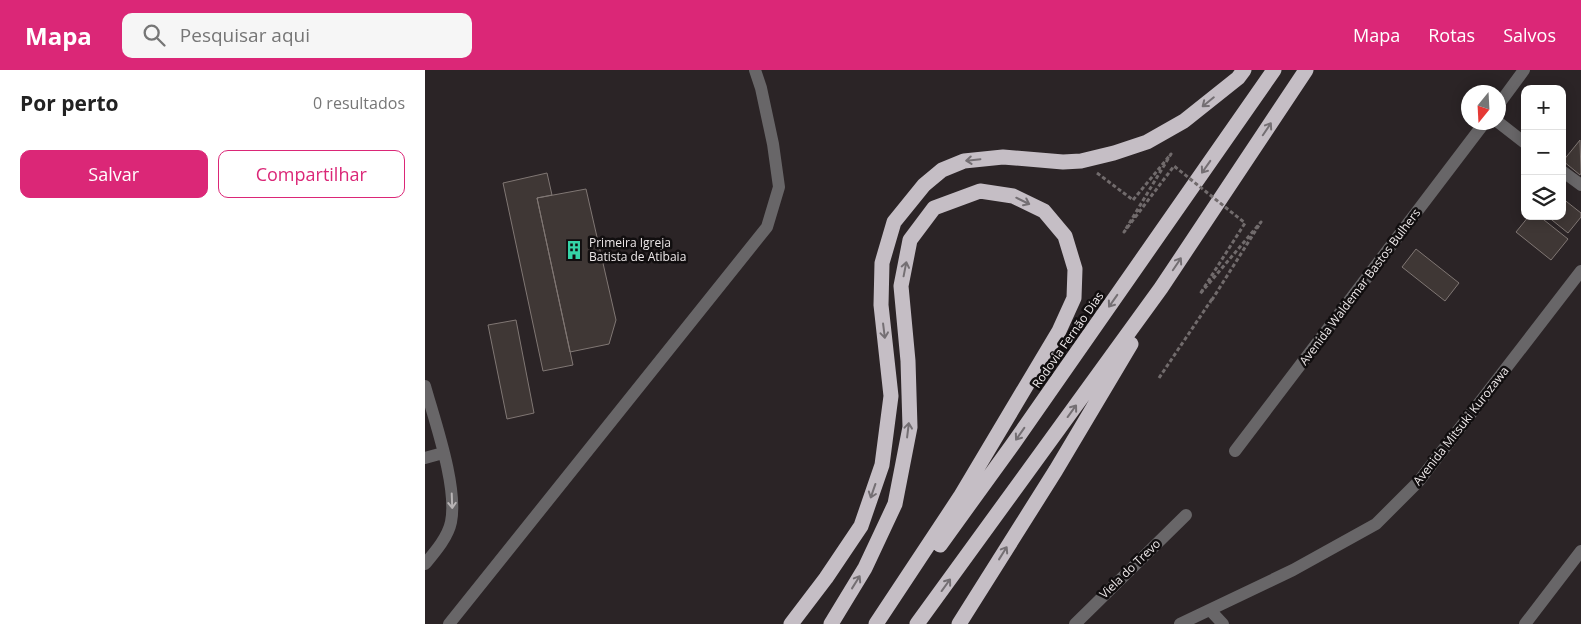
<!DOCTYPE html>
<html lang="pt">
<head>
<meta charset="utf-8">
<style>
  body { margin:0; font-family:"Open Sans",sans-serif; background:#f6f6f6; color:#222 }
  .controls { position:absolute; right:15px; top:15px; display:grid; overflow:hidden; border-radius:10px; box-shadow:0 2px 12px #0003 }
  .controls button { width:45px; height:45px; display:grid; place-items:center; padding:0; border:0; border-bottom:1px solid #e0e0e0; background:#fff; color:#222; font:25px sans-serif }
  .compass { position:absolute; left:1036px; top:15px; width:45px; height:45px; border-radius:50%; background:#fff; box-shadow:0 2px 12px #0003; rotate:198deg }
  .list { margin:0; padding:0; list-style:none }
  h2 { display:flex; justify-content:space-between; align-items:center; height:65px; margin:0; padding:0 20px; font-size:21px }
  h2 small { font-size:16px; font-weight:400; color:#767676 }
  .actions { display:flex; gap:10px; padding:15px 20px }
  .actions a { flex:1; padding:11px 0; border:1px solid #db2777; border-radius:10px; text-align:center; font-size:18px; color:#db2777 }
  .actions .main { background:#db2777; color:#fff }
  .icon { flex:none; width:28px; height:28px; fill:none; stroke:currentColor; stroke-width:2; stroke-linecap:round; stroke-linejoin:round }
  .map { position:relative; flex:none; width:1156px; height:554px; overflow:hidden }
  header { display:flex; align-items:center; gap:30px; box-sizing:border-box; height:70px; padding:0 25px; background:#db2777; color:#fff }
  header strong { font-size:24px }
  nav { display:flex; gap:28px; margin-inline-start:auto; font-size:18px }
  .search { width:350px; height:45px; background:#f6f6f6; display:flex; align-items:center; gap:12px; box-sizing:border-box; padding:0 18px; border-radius:10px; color:#767676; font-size:19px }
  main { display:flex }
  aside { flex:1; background:#fff }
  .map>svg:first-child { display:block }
  .building { fill:#3f3735; stroke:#807774 }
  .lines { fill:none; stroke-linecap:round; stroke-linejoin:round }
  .path { stroke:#716b6c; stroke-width:3; stroke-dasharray:4 2.5; stroke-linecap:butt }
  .minor { stroke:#686668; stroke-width:12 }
  .motorway { stroke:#c5bec5; stroke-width:15 }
  .path-bridge { stroke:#716b6c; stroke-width:3; stroke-dasharray:4 2.5; stroke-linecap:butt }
  .oneway { stroke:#746f73 }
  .oneway2 { stroke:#b8b4b5 }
  .labels { text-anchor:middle; stroke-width:5; stroke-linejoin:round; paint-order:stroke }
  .poi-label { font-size:12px; fill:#ede8e9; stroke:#110e0f; text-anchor:start }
  .street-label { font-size:12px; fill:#ede8e9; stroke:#110e0f }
</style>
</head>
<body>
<header>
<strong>Mapa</strong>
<div class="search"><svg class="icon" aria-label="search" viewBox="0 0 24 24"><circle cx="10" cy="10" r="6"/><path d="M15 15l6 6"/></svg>Pesquisar aqui</div>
<nav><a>Mapa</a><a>Rotas</a><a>Salvos</a></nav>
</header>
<main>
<aside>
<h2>Por perto<small>0 resultados</small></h2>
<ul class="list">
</ul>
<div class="actions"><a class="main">Salvar</a><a>Compartilhar</a></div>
</aside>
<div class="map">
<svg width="1156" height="554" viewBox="0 0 1156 554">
  <rect width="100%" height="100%" fill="#2b2426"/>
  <path class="building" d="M1155,70L1156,103L1155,105L1138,91Z
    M122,103L127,125L112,128L148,295L118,301L78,113Z
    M161,119L191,250L184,274L145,282L112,128Z
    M1137,128L1156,143V147L1143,163L1122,146H1137Z
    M1104,146H1114L1143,169L1126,190L1091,162Z
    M991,179L1034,213L1020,231L977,197Z
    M91,250L109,343L82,349L63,255Z"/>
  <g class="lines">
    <path class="path" d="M672,103L708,130
      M734,308L787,229"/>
    <path class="minor" d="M1074,34L1099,0
      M1073,52L1100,73
      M1137,101L1156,115
      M0,316C10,352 33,417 26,452C23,467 10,482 0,494
      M810,381L1060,52
      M0,388L18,383
      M785,540L798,554
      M24,554L342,157L354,117L348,74L336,18L330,0
      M650,554L761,445
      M755,554L868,500L951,454L994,411L1156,201
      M1100,554L1156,481"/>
    <path class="motorway" d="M515,475L588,374L849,0
      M366,554L401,508L436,456L457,395L466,326L456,235L457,193L469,152L499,115L517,100L539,91L578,87L638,92L656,91L689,83L722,72L759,51L813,8L819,0
      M406,554L440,498L470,434L485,357L483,291L476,216L485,170L509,138L555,121L588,126L619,141L640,166L650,199L649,228L634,261L535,427L451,554
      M492,554L736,218L881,0
      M534,554L631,400L706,274"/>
    <path class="path-bridge" d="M708,130L746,84L699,162L749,96L820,153L775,224L836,152L785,233"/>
  </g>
  <defs><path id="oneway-shaft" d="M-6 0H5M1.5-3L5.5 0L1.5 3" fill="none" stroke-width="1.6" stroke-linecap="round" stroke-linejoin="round" transform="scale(1.25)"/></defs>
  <g class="oneway">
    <use href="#oneway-shaft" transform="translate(783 32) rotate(141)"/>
    <use href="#oneway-shaft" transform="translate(842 59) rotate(-56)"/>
    <use href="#oneway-shaft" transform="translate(548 90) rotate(174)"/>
    <use href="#oneway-shaft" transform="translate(781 97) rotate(125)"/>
    <use href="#oneway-shaft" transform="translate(598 131) rotate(26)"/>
    <use href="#oneway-shaft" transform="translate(752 194) rotate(-56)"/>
    <use href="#oneway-shaft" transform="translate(480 199) rotate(-79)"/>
    <use href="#oneway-shaft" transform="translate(688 231) rotate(125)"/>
    <use href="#oneway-shaft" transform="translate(459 261) rotate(83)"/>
    <use href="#oneway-shaft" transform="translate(647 341) rotate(-54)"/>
    <use href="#oneway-shaft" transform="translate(483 360) rotate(-83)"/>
    <use href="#oneway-shaft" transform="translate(595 364) rotate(125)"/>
    <use href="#oneway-shaft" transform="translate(448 421) rotate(109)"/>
    <use href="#oneway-shaft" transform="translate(578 483) rotate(-58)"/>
    <use href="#oneway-shaft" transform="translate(431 512) rotate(-58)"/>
    <use href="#oneway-shaft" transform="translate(521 515) rotate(-54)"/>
  </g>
  <use class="oneway2" href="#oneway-shaft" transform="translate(27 431) rotate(88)"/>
  <defs>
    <g id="building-bare" transform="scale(1.5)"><path d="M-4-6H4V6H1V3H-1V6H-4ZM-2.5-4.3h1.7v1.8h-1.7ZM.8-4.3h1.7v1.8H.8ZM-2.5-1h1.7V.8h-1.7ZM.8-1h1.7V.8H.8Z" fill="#35d4a7" stroke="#110e0f" stroke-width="2.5" paint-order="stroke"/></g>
  </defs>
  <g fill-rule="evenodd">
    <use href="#building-bare" x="149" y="180"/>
  </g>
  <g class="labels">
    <g class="poi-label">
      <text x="164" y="177">Primeira Igreja<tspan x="164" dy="14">Batista de Atibaia</tspan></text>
    </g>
    <g class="street-label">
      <text transform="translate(935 217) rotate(-53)" y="4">Avenida Waldemar Bastos Bulhers</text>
      <text transform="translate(643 270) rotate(-55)" y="4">Rodovia Fernão Dias</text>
      <text transform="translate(1036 356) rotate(-52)" y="4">Avenida Mitsuki Kurozawa</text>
      <text transform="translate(705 499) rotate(-44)" y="4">Viela do Trevo</text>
    </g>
  </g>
</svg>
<div class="controls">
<button>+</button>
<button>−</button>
<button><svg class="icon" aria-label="layers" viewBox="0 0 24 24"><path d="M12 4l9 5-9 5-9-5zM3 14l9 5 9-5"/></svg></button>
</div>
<svg class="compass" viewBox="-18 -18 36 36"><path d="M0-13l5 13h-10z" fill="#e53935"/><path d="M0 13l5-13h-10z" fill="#767676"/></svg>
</div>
</main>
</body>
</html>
